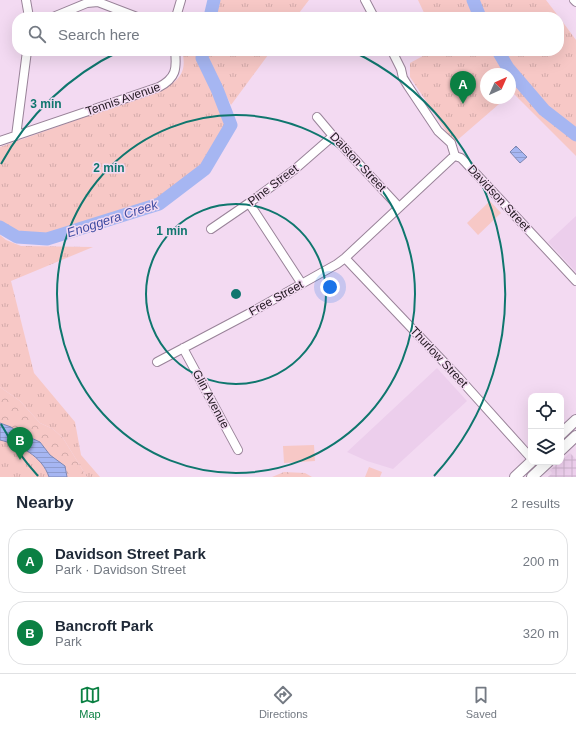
<!DOCTYPE html>
<html lang="en">
<head>
<meta charset="utf-8">
<style>
  body { margin:0; font-family:Arial,sans-serif; background:#f2f2f3; color:#1f2937 }
  .controls { position:absolute; right:12px; bottom:12px; display:grid; overflow:hidden; border-radius:8px; box-shadow:0 4px 16px #0002 }
  .controls button { width:36px; height:36px; display:grid; place-items:center; padding:0; border:0; border-bottom:1px solid #e0e1e3; background:#fff; color:#1f2937; font:20px sans-serif }
  .compass { position:absolute; left:480px; top:68px; width:36px; height:36px; border-radius:50%; background:#fff; box-shadow:0 4px 16px #0002; rotate:45deg }
  .you { position:absolute; left:330px; top:287px; width:14px; height:14px; margin:-10px; border:3px solid #fff; border-radius:50%; background:#1a73e8; box-shadow:0 0 0 6px #1a73e833 }
  .badge { display:grid; place-items:center; width:26px; height:26px; border-radius:50%; background:#0b8043; color:#fff; font-size:13px; font-weight:700 }
  .pin { position:absolute; translate:-50% -33px; filter:drop-shadow(0 1px 2px #0008) }
  .pin::after { content:''; position:absolute; top:21px; width:14px; height:12px; background:inherit; clip-path:polygon(0 0,100% 0,50% 100%) }
  .list { margin:0; padding:0; list-style:none }
  h2 { display:flex; justify-content:space-between; align-items:center; height:52px; margin:0; padding:0 16px; font-size:17px }
  h2 small { font-size:13px; font-weight:400; color:#747a83 }
  .list li { display:grid; grid-template-columns:26px 1fr auto; gap:12px; align-items:center; box-sizing:border-box; height:64px; margin:0 8px 8px; padding:0 8px; border:1px solid #e0e1e3; border-radius:16px }
  .list b { display:block; font-size:15px; white-space:nowrap }
  .list p { margin:0; font-size:13px; white-space:nowrap; color:#747a83 }
  .list em { font-size:13px; font-style:normal; color:#747a83 }
  .icon { flex:none; width:22px; height:22px; fill:none; stroke:currentColor; stroke-width:2; stroke-linecap:round; stroke-linejoin:round }
  .map { position:relative; flex:none; width:576px; height:477px; overflow:hidden }
  .search { position:absolute; background:#fff; box-shadow:0 4px 16px #0002; left:12px; right:12px; top:12px; height:44px; display:flex; align-items:center; gap:10px; box-sizing:border-box; padding:0 14px; border-radius:16px; color:#747a83; font-size:15px }
  .sheet { height:196px; background:#fff }
  nav { display:flex; justify-content:space-around; align-items:center; box-sizing:border-box; height:56px; border-top:1px solid #e0e1e3; background:#fff; font-size:11px; color:#747a83 }
  nav a { display:grid; justify-items:center; gap:2px }
  nav .on { color:#0b8043 }
  .map>svg:first-child { display:block }
  .built { fill:#ecceec }
  .industrial { fill:url(#industrial-grid) }
  .forest { fill:url(#forest-crowns) }
  .park { fill:url(#park-tufts) }
  .pitch { fill:#f7c8c6 }
  .water { fill:url(#water-rules); stroke:#7e87b3 }
  .lines { fill:none; stroke-linecap:round; stroke-linejoin:round }
  .river { stroke:#a6b6f2; stroke-width:13 }
  .minor-casing { stroke:#998399; stroke-width:10 }
  .major-casing { stroke:#998399; stroke-width:12 }
  .minor { stroke:#fff; stroke-width:8 }
  .major { stroke:#fff; stroke-width:10 }
  .ring { fill:none; stroke:#0f766e; stroke-width:2 }
  .labels { text-anchor:middle; stroke-width:3; stroke-linejoin:round; paint-order:stroke }
  .street-label { font-size:12px; fill:#211820; stroke:#f3daf2 }
  .water-label { font-size:13px; font-style:italic; fill:#3f4da3; stroke:#f3daf2 }
  .centre { fill:#0f766e; stroke:#f3daf2; stroke-width:2 }
  .ring-label { font-size:12px; text-anchor:middle; font-weight:bold; fill:#0f766e; stroke:#f3daf2; stroke-width:3; stroke-linejoin:round; paint-order:stroke }
</style>
</head>
<body>
<div class="map">
<svg width="576" height="477" viewBox="0 0 576 477">
  <defs>
    <pattern id="industrial-grid" width="8" height="8" patternUnits="userSpaceOnUse"><rect width="8" height="8" fill="#ecceec"/><path d="M0 4h8M4 0v8" fill="none" stroke="#cab0ca"/></pattern>
    <pattern id="forest-crowns" width="20" height="18" patternUnits="userSpaceOnUse"><rect width="20" height="18" fill="#f7c8c6"/><path d="M2 6a3 3 0 1 1 6 0M12 15a3 3 0 1 1 6 0" fill="none" stroke="#d3abaa"/></pattern>
    <pattern id="park-tufts" width="24" height="20" patternUnits="userSpaceOnUse"><rect width="24" height="20" fill="#f7c8c6"/><path d="M3 7l-1-3M5 7V3M7 7l1-3M15 17l-1-3M17 17v-4M19 17l1-3" fill="none" stroke="#d3abaa"/></pattern>
    <pattern id="water-rules" width="6" height="5" patternUnits="userSpaceOnUse"><rect width="6" height="5" fill="#a6b6f2"/><path d="M0 2.5h6" fill="none" stroke="#8f9ccf"/></pattern>
  </defs>
  <rect width="100%" height="100%" fill="#f3daf2"/>
  <path class="built" d="M576,216V272L548,242Z
    M437,368L467,401L393,469L367,461L347,452Z"/>
  <path class="industrial" d="M570,453L576,459V477H548L552,473L550,470Z"/>
  <path class="forest" d="M0,387L20,401L40,423L53,429L63,438L87,477H67L66,468L50,455L40,442L18,432L11,427L0,423Z
    M284,472L305,473L312,477H272Z"/>
  <path class="park" d="M219,0H309L296,17H214Z
    M418,0H546L559,17H426Z
    M559,17L576,40V156L513,93L510,95V74H486V98H506L454,143L410,77V63L432,51H559Z
    M182,51H203L202,58L217,89L231,125L205,169L159,204L47,239L17,237L0,227V147L159,91C178,82 188,73 182,51Z
    M206,51H271L231,105L205,54Z
    M0,235L6,240L21,246L93,247L11,281L34,373L75,422L81,455L100,477H87L63,438L53,429L40,423L20,401L0,387Z
    M0,440C20,445 42,456 49,477H0Z"/>
  <path class="pitch" d="M490,201L501,213L478,235L467,223Z
    M314,445L315,461L284,463L283,446Z
    M369,467L382,472L380,477H365Z"/>
  <path class="water" d="M516,146L527,157L520,163L510,152Z
    M0,423L11,427L18,432L40,442L50,455L65,466L67,477H49C42,456 20,445 0,440Z"/>
  <g class="lines">
    <path class="river" d="M473,0L480,17
      M210,17L214,0
      M498,51L508,68L544,110L576,135
      M0,227L17,237L47,239L159,204L205,169L231,125L217,89L202,58L203,51"/>
    <g class="minor-casing">
      <path id="minor" d="M26,0L29,17
        M365,0L374,17
        M574,0L576,2
        M53,17L87,3L98,2L137,17
        M176,17L181,0
        M392,51L401,69L403,78L408,86L438,131L451,143L455,156
        M317,117L333,136L399,207
        M16,136L27,51
        M0,141L159,87C176,78 177,69 175,51
        M455,156L461,158L466,163L576,281
        M249,203L302,284
        M211,229L249,203L294,170L333,136
        M345,258L459,378L531,458
        M183,348L238,450
        M157,362L248,314L337,264L345,258L452,158L455,156"/>
    </g>
    <g class="major-casing">
      <path id="major" d="M561,434L576,420
        M561,450L576,436
        M515,477L531,462
        M532,477L548,462"/>
    </g>
    <use href="#minor" class="minor"/>
    <use href="#major" class="major"/>
  </g>
  <g class="ring">
    <circle cx="236" cy="294" r="90"/>
    <circle cx="236" cy="294" r="179"/>
    <path d="M38 476A269 269 0 0 1 1 424M1 164A269 269 0 0 1 120 51M352 51A269 269 0 0 1 434 476"/>
  </g>
  <g class="labels">
    <g class="street-label">
      <text transform="translate(123 99) rotate(-19)" y="4">Tennis Avenue</text>
      <text transform="translate(358 162) rotate(47)" y="4">Dalston Street</text>
      <text transform="translate(273 185) rotate(-37)" y="4">Pine Street</text>
      <text transform="translate(499 198) rotate(47)" y="4">Davidson Street</text>
      <text transform="translate(276 298) rotate(-29)" y="4">Free Street</text>
      <text transform="translate(439 357) rotate(47)" y="4">Thurlow Street</text>
      <text transform="translate(211 399) rotate(62)" y="4">Glin Avenue</text>
    </g>
    <g class="water-label">
      <text transform="translate(112 218) rotate(-18)" y="5">Enoggera Creek</text>
    </g>
  </g>
  <circle cx="236" cy="294" r="6" class="centre"/>
  <g class="ring-label">
    <text x="46" y="108">3 min</text>
    <text x="109" y="172">2 min</text>
    <text x="172" y="235">1 min</text>
  </g>
</svg>
<div class="controls">
<button><svg class="icon" aria-label="locate" viewBox="0 0 24 24"><circle cx="12" cy="12" r="6"/><path d="M12 2v4M12 18v4M2 12h4M18 12h4"/></svg></button>
<button><svg class="icon" aria-label="layers" viewBox="0 0 24 24"><path d="M12 4l9 5-9 5-9-5zM3 14l9 5 9-5"/></svg></button>
</div>
<svg class="compass" viewBox="-18 -18 36 36"><path d="M0-13l5 13h-10z" fill="#e53935"/><path d="M0 13l5-13h-10z" fill="#747a83"/></svg>
<div class="you"></div>
<div class="pin badge" style="left:463px;top:104px">A</div>
<div class="pin badge" style="left:20px;top:460px">B</div>
<div class="search"><svg class="icon" aria-label="search" viewBox="0 0 24 24"><circle cx="10" cy="10" r="6"/><path d="M15 15l6 6"/></svg>Search here</div>
</div>
<section class="sheet">
<h2>Nearby<small>2 results</small></h2>
<ul class="list">
<li><span class="badge">A</span><div><b>Davidson Street Park</b><p>Park · Davidson Street</p></div><em>200 m</em></li>
<li><span class="badge">B</span><div><b>Bancroft Park</b><p>Park</p></div><em>320 m</em></li>
</ul>
</section>
<nav>
<a class="on"><svg class="icon" aria-label="map" viewBox="0 0 24 24"><path d="M3 6l6-2 6 2 6-2v14l-6 2-6-2-6 2zM9 4v14M15 6v14"/></svg>Map</a>
<a><svg class="icon" aria-label="directions" viewBox="0 0 24 24"><path d="M12 3l9 9-9 9-9-9zM9 14v-3h6M13 9l2 2-2 2"/></svg>Directions</a>
<a><svg class="icon" aria-label="saved" viewBox="0 0 24 24"><path d="M7 4h10v16l-5-4-5 4z"/></svg>Saved</a>
</nav>
</body>
</html>
